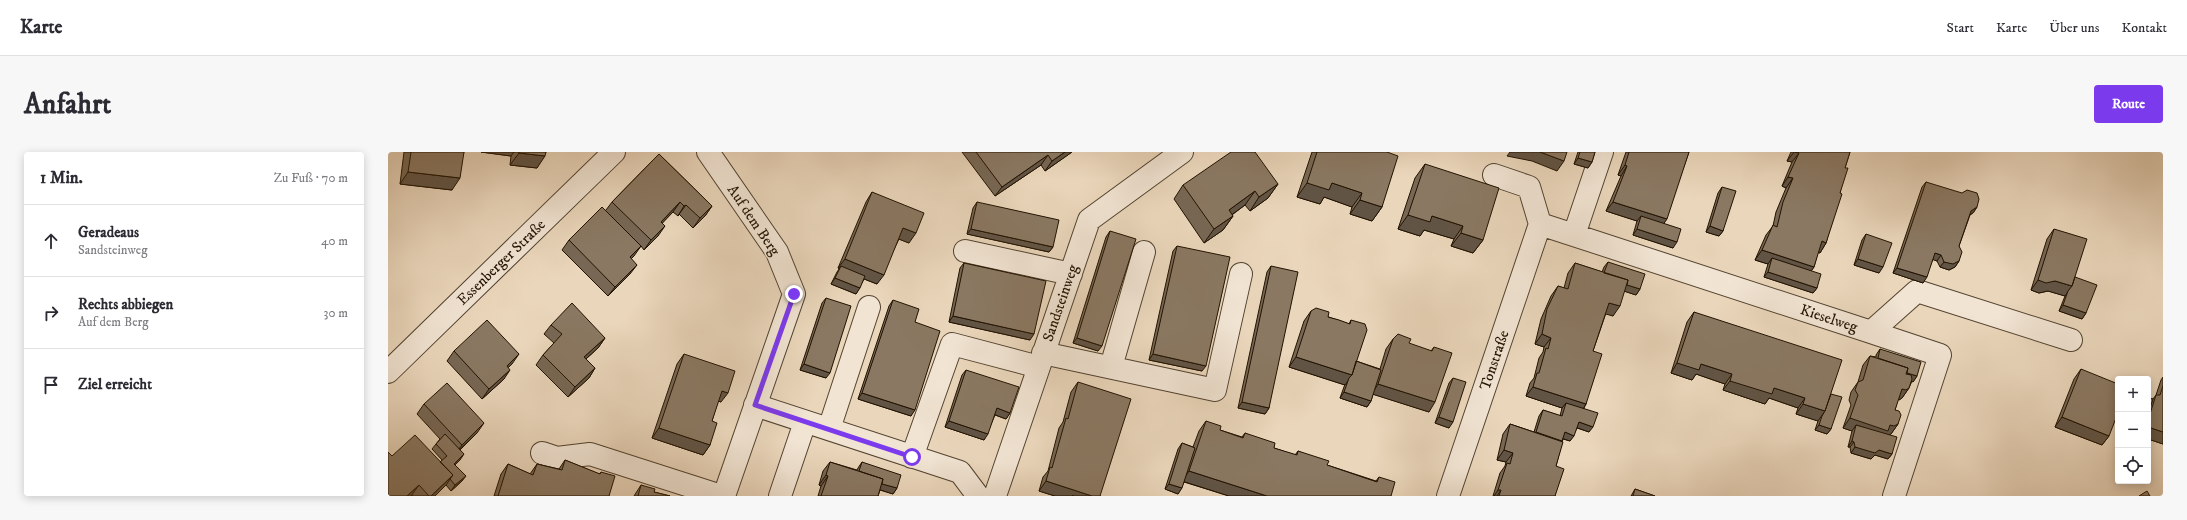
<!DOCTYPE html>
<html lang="de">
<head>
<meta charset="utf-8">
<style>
  body { margin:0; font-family:"IM FELL DW Pica",serif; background:#f7f7f7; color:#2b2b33 }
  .controls { position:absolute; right:12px; bottom:12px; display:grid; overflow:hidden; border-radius:4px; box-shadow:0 2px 10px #0003 }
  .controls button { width:36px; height:36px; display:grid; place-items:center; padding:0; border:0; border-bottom:1px solid #e1e1e2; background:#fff; color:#2b2b33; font:20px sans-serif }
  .stop { position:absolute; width:12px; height:12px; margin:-9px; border:3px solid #7c3aed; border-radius:50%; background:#fff }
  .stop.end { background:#7c3aed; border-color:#fff; box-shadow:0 1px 4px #0008 }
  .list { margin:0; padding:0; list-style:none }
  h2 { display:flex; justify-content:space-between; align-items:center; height:52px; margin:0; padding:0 16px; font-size:17px }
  h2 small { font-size:13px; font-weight:400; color:#7c7c81 }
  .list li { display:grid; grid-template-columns:26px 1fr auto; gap:12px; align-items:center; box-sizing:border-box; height:72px; padding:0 16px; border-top:1px solid #e1e1e2 }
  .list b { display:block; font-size:15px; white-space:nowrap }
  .list p { margin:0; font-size:13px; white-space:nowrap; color:#7c7c81 }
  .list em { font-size:13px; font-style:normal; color:#7c7c81 }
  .icon { flex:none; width:22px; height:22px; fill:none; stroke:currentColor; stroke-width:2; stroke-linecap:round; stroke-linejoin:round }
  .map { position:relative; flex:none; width:1775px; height:344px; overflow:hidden; border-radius:4px }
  header { display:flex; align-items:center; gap:24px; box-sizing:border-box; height:56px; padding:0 20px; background:#fff; border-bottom:1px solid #e1e1e2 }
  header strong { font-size:19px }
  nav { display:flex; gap:22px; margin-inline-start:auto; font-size:14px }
  .intro { display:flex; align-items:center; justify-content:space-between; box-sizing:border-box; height:96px; padding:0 24px }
  h1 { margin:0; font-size:28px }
  .button { padding:10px 18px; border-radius:4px; background:#7c3aed; color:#fff; font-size:14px; font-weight:700 }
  main { display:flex; gap:24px; padding:0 24px }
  aside { flex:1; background:#fff; border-radius:4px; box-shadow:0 2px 10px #0003 }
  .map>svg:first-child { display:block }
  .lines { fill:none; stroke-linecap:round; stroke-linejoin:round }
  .minor-casing { stroke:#534330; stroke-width:24 }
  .minor { stroke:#f1e4d3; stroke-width:22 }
  .wall { fill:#776754; stroke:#211201 }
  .shaded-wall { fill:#615445; stroke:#211201 }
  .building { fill:#8a7862; stroke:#211201 }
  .route { stroke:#7c3aed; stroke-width:5 }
  .labels { text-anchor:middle; stroke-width:3; stroke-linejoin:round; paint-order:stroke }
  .street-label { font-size:15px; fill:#211201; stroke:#f1e4d3 }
</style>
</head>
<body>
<header>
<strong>Karte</strong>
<nav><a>Start</a><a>Karte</a><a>Über uns</a><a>Kontakt</a></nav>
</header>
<div class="intro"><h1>Anfahrt</h1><a class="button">Route</a></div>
<main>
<aside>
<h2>1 Min.<small>Zu Fuß · 70 m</small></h2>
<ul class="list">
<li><svg class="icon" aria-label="ahead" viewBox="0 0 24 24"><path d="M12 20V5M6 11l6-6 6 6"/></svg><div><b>Geradeaus</b><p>Sandsteinweg</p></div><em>40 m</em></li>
<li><svg class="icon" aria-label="right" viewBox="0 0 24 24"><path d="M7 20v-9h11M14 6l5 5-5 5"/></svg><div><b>Rechts abbiegen</b><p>Auf dem Berg</p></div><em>30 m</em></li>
<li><svg class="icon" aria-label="arrive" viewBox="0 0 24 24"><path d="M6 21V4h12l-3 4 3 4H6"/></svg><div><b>Ziel erreicht</b></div></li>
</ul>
</aside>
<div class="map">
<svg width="1775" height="344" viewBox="0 0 1775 344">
  <rect width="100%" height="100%" fill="#ead6bb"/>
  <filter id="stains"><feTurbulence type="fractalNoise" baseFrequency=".005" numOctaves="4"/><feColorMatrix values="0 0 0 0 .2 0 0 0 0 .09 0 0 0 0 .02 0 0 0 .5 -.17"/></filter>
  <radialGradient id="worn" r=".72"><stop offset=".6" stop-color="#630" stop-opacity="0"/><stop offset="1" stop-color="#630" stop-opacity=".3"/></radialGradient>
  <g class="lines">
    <g class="minor-casing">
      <path id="minor" d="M320,0L389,100L406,142L336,344
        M1106,23L1141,35L1152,72
        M1152,72L1483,180L1529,139L1683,188
        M1186,83L1214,0
        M577,99L683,122
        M1483,180L1552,203L1506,344
        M655,201L827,238L853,122
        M723,215L756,100
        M0,220L226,0
        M367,253L572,320L590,344
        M441,277L481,155
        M154,301L169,306L202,302L333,344
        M524,305L564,192L651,215
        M392,344L417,270
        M607,344L701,68L794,0
        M1060,344L1152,72"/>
    </g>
    <use href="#minor" class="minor"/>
  </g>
  <path class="wall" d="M16,0H76L64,38L12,32Z
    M93,0H158L149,16L122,13L123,4Z
    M574,0H684L657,19L653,13L607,44Z
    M924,0H999L994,55L984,69L962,62L964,55L936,45L932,52L909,45Z
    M1190,0H1207L1204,10L1200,16L1186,12Z
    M1238,0H1301L1276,71L1285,96L1245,83L1249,69L1218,59L1233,24L1230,23Z
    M1403,0H1462L1457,16L1452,41L1438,91L1432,101L1430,100L1426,115L1423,119L1429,136L1425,141L1376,125L1380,112L1367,108L1378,83L1385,74L1388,60L1398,36L1394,34L1404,10L1399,9Z
    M271,2L324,54L317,64L305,76L291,62L290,64L285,60L274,71L270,84L256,98L253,94L243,106L242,122L220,144L174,98L181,88L218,58L224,50Z
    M1037,12L1095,88L1085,101L1063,94L1066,87L1036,78L1032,84L1010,77L1027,26Z
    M1538,30L1589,55L1585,61L1582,63L1571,94V109L1567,115L1561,118L1552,115L1549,109L1545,107L1535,131L1505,121L1534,35Z
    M890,32L880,46L862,59L857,53L844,63L845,64L835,78L816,91L786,47L795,33Z
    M1334,35L1335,79L1331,84L1318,80L1330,41Z
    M484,40L521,91L511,87L489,132L476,127L468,142L443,132L449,120L451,117L450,116L478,50Z
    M589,50L665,95L661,100L579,82L585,56Z
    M1666,77L1687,125L1698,161L1694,167L1671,159L1677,144L1660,139L1651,141L1643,138L1659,87Z
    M722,79L710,199L685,191L718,85Z
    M1478,82L1491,121L1466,113L1474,88Z
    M789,94L814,219L761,208L785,99Z
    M1220,110L1252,137L1248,143L1236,139L1225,164L1218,161L1205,199L1198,252L1196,256L1201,280L1189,276L1182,289L1175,287L1168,314L1167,344H1105L1112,321L1117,314L1118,310L1109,308L1115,282L1122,272L1146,280L1151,264L1155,258L1172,264L1174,256L1138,244L1142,231L1146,226L1151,206L1155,200L1156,195L1147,192L1153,167L1163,144L1170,134L1176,136L1180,121L1187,111L1214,120L1216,115Z
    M576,111L642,188L561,170L572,116Z
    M883,114L881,256L877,262L850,256L879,120Z
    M438,146V226L412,218L434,151Z
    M505,148L527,170L523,264L470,247L501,154Z
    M923,159L961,172L963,168L968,209L992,217L998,197L1005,187L1043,199L1046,195L1041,260L985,242L983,249L979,255L952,246L957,232V233L901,215L916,169Z
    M1306,160L1443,242V277L1439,282L1427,278L1430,269L1408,262L1410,256L1381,246L1377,252L1335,238L1337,232L1308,222L1304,228L1283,221L1299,170Z
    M163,173L217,186L210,196L198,207L207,216L201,226L180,245L148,213L155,203L166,191L156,182Z
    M1492,197L1529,224L1525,230L1524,229L1521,236L1514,246L1511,248L1510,247L1507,258L1510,272L1503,282L1501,283L1504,302L1500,307L1487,303L1483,307L1463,301L1462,295H1460L1464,279L1455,276L1463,253L1461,248L1463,240L1470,230L1475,213L1482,204L1488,205V203Z
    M66,199L124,212L120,215L116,227L94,247L59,209Z
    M296,202L333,250L330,249L324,269L322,293L315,303L264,286L289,212Z
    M1693,217L1721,284L1714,293L1667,275L1686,227Z
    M578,218L622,261L618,267L607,263L596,288L557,275L574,223Z
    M1775,225V292L1760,287V246L1765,247L1768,243L1773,228Z
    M1065,226L1061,276L1047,271L1061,231Z
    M690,230L712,344H667L651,339L655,325L660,319L671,276L675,270L683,240Z
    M36,252L89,281L72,298V308L67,313L74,329L63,339L58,333L47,344H25L24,343L23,344H0L4,304L52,310L54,308L44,297L52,287L29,262Z
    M818,269L832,278L854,285L857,281L886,296L907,303L910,299L939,313L988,329L991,325L1003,344H841L796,330L790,342L777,337L790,297L794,291L805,295L811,279Z
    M177,308L211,322L213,320L221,344H106L113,322L120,312L142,322L149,312L171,317Z
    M442,310L469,318L470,316L474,310L509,336L505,342L492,338L490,344H430L433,334L431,333L435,319Z
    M253,333L266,340L282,344H246Z
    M1247,337L1267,344H1243Z"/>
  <path class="shaded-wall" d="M93,0H126L123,4Z
    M677,0H684L657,19L664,9Z
    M1122,0H1152L1176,9L1169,19L1144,9L1119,4Z
    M1406,0L1411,1L1404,10L1399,9Z
    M131,1L157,4L149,16L122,13Z
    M660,3L653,13L607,44L614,35Z
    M1190,6L1204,10L1200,16L1186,12Z
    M1237,13L1239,14L1233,24L1230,23Z
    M20,20L72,26L64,38L12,32Z
    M1400,25L1405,26L1398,36L1394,34Z
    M919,31H944L974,41L964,55L936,45L932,52L909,45Z
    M890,32L880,46L862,59L871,45Z
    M867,39L857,53L831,72L841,58Z
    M972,48L994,55L984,69L962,62Z
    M292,50L285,60L266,80L273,70Z
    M1225,50L1279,67L1272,77L1253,64L1249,69L1218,59Z
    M298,53L291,62L290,64L296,54Z
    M324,54L317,64L305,76L312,66Z
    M1589,55L1585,61L1579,64L1583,59Z
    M1020,63L1044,64L1075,74L1066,87L1036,78L1032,84L1010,77Z
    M845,64L835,78L816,91L826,77Z
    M277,74L270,84L256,98L263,88Z
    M1322,74L1335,79L1331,84L1318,80Z
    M515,76L528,81L521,91L508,86Z
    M583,77L665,95L661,100L579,82Z
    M1249,77L1289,90L1285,96L1245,83Z
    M1073,81L1095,88L1085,101L1063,94Z
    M1434,89L1438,91L1432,101L1427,99Z
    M253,94L246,104L235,115L242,105Z
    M1374,98L1426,115L1419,125L1384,106L1380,112L1367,108Z
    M1547,101L1553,103L1549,109L1543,107Z
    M457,107L496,123L489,132L451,117L453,114L451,117L450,116Z
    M1470,107L1495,115L1491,121L1466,113Z
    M1571,109L1567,115L1561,118L1552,115L1556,110Z
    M249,113L242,122L220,144L227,135Z
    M1509,116L1539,125L1535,131L1505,121Z
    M1380,120L1429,136L1425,141L1376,125Z
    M1215,125L1252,137L1248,143L1211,131Z
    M447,126L472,136L468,142L443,132Z
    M1650,128L1667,129L1684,134L1677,144L1660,139L1651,141L1643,138Z
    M1221,151L1232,154L1225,164L1214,161Z
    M1675,153L1698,161L1694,167L1671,159Z
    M565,164L646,182L642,188L561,170Z
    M1154,182L1163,186L1156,195L1147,192Z
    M217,186L210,196L189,215L196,205Z
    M689,186L714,194L710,199L685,191Z
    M131,202L124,212L112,223L119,214Z
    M765,202L818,214L814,219L761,208Z
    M908,205L964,223L957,233L901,215Z
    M1289,211L1313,212L1344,222L1337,232L1308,222L1304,228L1283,221Z
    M1489,211L1529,224L1525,230L1485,216Z
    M416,212L442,221L438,226L412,218Z
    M207,216L201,226L180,245L187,235Z
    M122,218L116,227L94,247L101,237Z
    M1342,229L1386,236L1417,246L1410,256L1381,246L1377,252L1335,238Z
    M990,232L1047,250L1041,260L984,242Z
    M1145,235L1198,252L1192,262L1178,251L1174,256L1138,244Z
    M1521,236L1514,246L1511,248L1507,246L1514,237Z
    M334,239L340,241L333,250L327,248Z
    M956,240L983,249L979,255L952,246Z
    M474,241L527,258L523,264L470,247Z
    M854,250L881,256L877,262L850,256Z
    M1415,252L1437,259L1430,269L1408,262Z
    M609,256L622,261L618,267L605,262Z
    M1051,265L1065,270L1061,276L1047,271Z
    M1674,265L1721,284L1714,293L1667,275Z
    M1462,266L1502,273L1510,272L1503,282L1499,284L1468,273L1464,279L1455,276Z
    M561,269L600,282L596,288L557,275Z
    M1191,270L1205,275L1201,280L1187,275Z
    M96,271L89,281L67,302L74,293Z
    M1431,273L1443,277L1439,282L1427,278Z
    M1760,275L1775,280V292L1760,287Z
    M271,276L322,293L315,303L264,286Z
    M1177,280L1186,284L1182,289L1173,286Z
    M1464,289L1466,290L1462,295H1460Z
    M1467,295L1491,298L1504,302L1500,307L1487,303L1483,307L1463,301Z
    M1116,298L1125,301L1118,310L1109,308Z
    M76,302L72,308L62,317L66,312Z
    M801,319L879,344H841L794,329Z
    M65,323L58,333L47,344H43Z
    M438,323L440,324L433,334L431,333Z
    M78,324L74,329L63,339L67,333Z
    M469,324L509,336L505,342L465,329Z
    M658,329L704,344H685V343L684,344H667L651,339Z
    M781,332L794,336L790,342L777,337Z
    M31,333L23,344H19Z
    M1110,338H1113L1109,344H1106Z"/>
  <path class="building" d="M23,0H76L72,26L20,20Z
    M131,0H158L157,4L131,1Z
    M588,0H677L664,9L660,3L614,35Z
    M843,0H867L890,32L871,45L867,39L841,58L845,64L826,77L795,33Z
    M929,0H999L1010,4L994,55L972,48L974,41L944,31L941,38L919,31Z
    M1152,0H1179L1176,9Z
    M1192,0H1207L1204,10L1190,6Z
    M1241,0H1301L1279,67L1225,50L1239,14L1237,13Z
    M1409,0H1462L1457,16H1460L1452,41L1454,42L1438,91L1434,89L1426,115L1374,98L1385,73L1389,75L1395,50L1405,26L1400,25L1411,1Z
    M271,2L324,54L312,66L298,53L296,54L292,50L273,70L277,74L263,88L224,50Z
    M1037,12L1111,36L1095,88L1073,81L1075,74L1044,64L1042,70L1020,63Z
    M1538,30L1574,41L1579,38L1589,41L1591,47L1589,55L1583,59L1571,94L1574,100L1571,109L1565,112L1556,110L1553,103L1547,101L1539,125L1509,116Z
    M1334,35L1348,39L1335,79L1322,74Z
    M484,40L536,61L528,81L515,76L496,123L457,107Z
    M589,50L671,68L665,95L583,77Z
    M214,55L253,94L242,105L249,113L227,135L181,88Z
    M1253,64L1293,77L1289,90L1249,77Z
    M1666,77L1699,87L1684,134L1667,129L1658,131L1650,128Z
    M722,79L748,87L714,194L689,186Z
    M1478,82L1504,91L1495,115L1470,107Z
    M789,94L842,105L818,214L765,202Z
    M1384,106L1433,122L1429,136L1380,120Z
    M1220,110L1257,122L1252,137L1239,133L1240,128L1216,121Z
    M576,111L658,129L646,182L565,164Z
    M1187,111L1240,128L1232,154L1221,151L1205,199L1214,202L1198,252L1145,235L1149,221H1151L1158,196L1160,197L1163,186L1154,182L1159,157L1170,134L1180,137Z
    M453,114L477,124L472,136L447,126Z
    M883,114L910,120L881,256L854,250Z
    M1687,125L1709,133L1698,161L1675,153L1680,139L1684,134Z
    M438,146L463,154L442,221L416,212Z
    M505,148L531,157L527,170L552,179L527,258L474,241Z
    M184,151L217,186L196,205L207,216L187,235L155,203L174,182L163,173Z
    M928,156L941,160L940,165L951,168L962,172L963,168L977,172L979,178L964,223L908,205L923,159Z
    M1306,160L1454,208L1437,259L1415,252L1417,246L1386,236L1384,242L1342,229L1344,222L1313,212L1311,218L1289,211Z
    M99,168L131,202L119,214L122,218L101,237L66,199Z
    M1010,182L1023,187L1021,191L1044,199L1046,195L1064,201L1047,250L990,232L1005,187Z
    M1492,197L1533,210L1529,224L1519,221L1520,216L1490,206Z
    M296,202L347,219L340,241L334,239L324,269L329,271L322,293L271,276Z
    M1482,204L1520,216L1518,222L1523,223L1524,227L1521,236L1518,238L1514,237L1507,258L1511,259L1513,263L1510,272L1506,274L1502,273L1500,279L1462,266L1470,243L1467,238L1470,230L1475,228Z
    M968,209L993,218L983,249L956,240L961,226L964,223Z
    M1693,217L1730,232V261L1721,284L1674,265Z
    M578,218L631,235L622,261L609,256L600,282L561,269Z
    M1065,226L1078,230L1065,270L1051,265Z
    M690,230L743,247L712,344H704L658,329L662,315L664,316L678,266L680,267Z
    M59,231L96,271L74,293L36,252Z
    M1775,234V280L1760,275V268L1768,243H1772Z
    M1443,242L1454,245L1443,277L1431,273L1434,264L1437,259Z
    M1760,246L1765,247L1760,263Z
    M1178,251L1210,261L1205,275L1191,270L1186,284L1177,280L1174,289L1148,280L1155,258L1174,264Z
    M818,269L833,274L832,278L855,286L857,281L887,291L886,296L909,303L910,299L941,309L939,313L989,330L991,325L1007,330L1003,344H879L801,319Z
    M1122,272L1175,290L1168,314L1176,317L1167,344H1111L1113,338H1110L1119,311L1122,312L1125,301L1116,298Z
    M1468,273L1509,285L1504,302L1491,298L1487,301L1467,295L1466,290L1464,289Z
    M57,282L76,302L66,312L78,324L67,333L62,327L65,323L52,310L59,304L48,292Z
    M27,283L65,323L43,344H41L31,333L19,344H0V300L4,304Z
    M794,291L807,296L794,336L781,332Z
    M177,308L212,322L213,320L227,324L221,344H110L120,312L145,323L149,312L174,318Z
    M442,310L495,327L490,344H433L440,324L438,323Z
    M474,310L513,323L509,336L494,332L495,327L471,319Z
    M253,333L267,337L266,340L282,344H250Z
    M1247,337L1267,344H1245Z
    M1759,339L1762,344H1751Z"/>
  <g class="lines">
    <path class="route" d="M406,142L367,253L524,305"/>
  </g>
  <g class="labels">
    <g class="street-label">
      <text transform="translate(366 68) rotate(56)" y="5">Auf dem Berg</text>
      <text transform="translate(113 110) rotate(-44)" y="5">Essenberger Straße</text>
      <text transform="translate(672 151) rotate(-71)" y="5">Sandsteinweg</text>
      <text transform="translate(1441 166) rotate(18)" y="5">Kieselweg</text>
      <text transform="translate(1106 208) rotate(-71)" y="5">Tonstraße</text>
    </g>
  </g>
  <rect width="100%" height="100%" filter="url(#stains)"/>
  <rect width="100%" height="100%" fill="url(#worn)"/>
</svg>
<div class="controls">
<button>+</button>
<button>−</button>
<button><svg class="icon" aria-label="locate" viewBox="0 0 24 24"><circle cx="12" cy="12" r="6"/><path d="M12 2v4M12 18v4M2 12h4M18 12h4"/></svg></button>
</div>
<div class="stop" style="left:524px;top:305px"></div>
<div class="stop end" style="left:406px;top:142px"></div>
</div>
</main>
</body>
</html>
